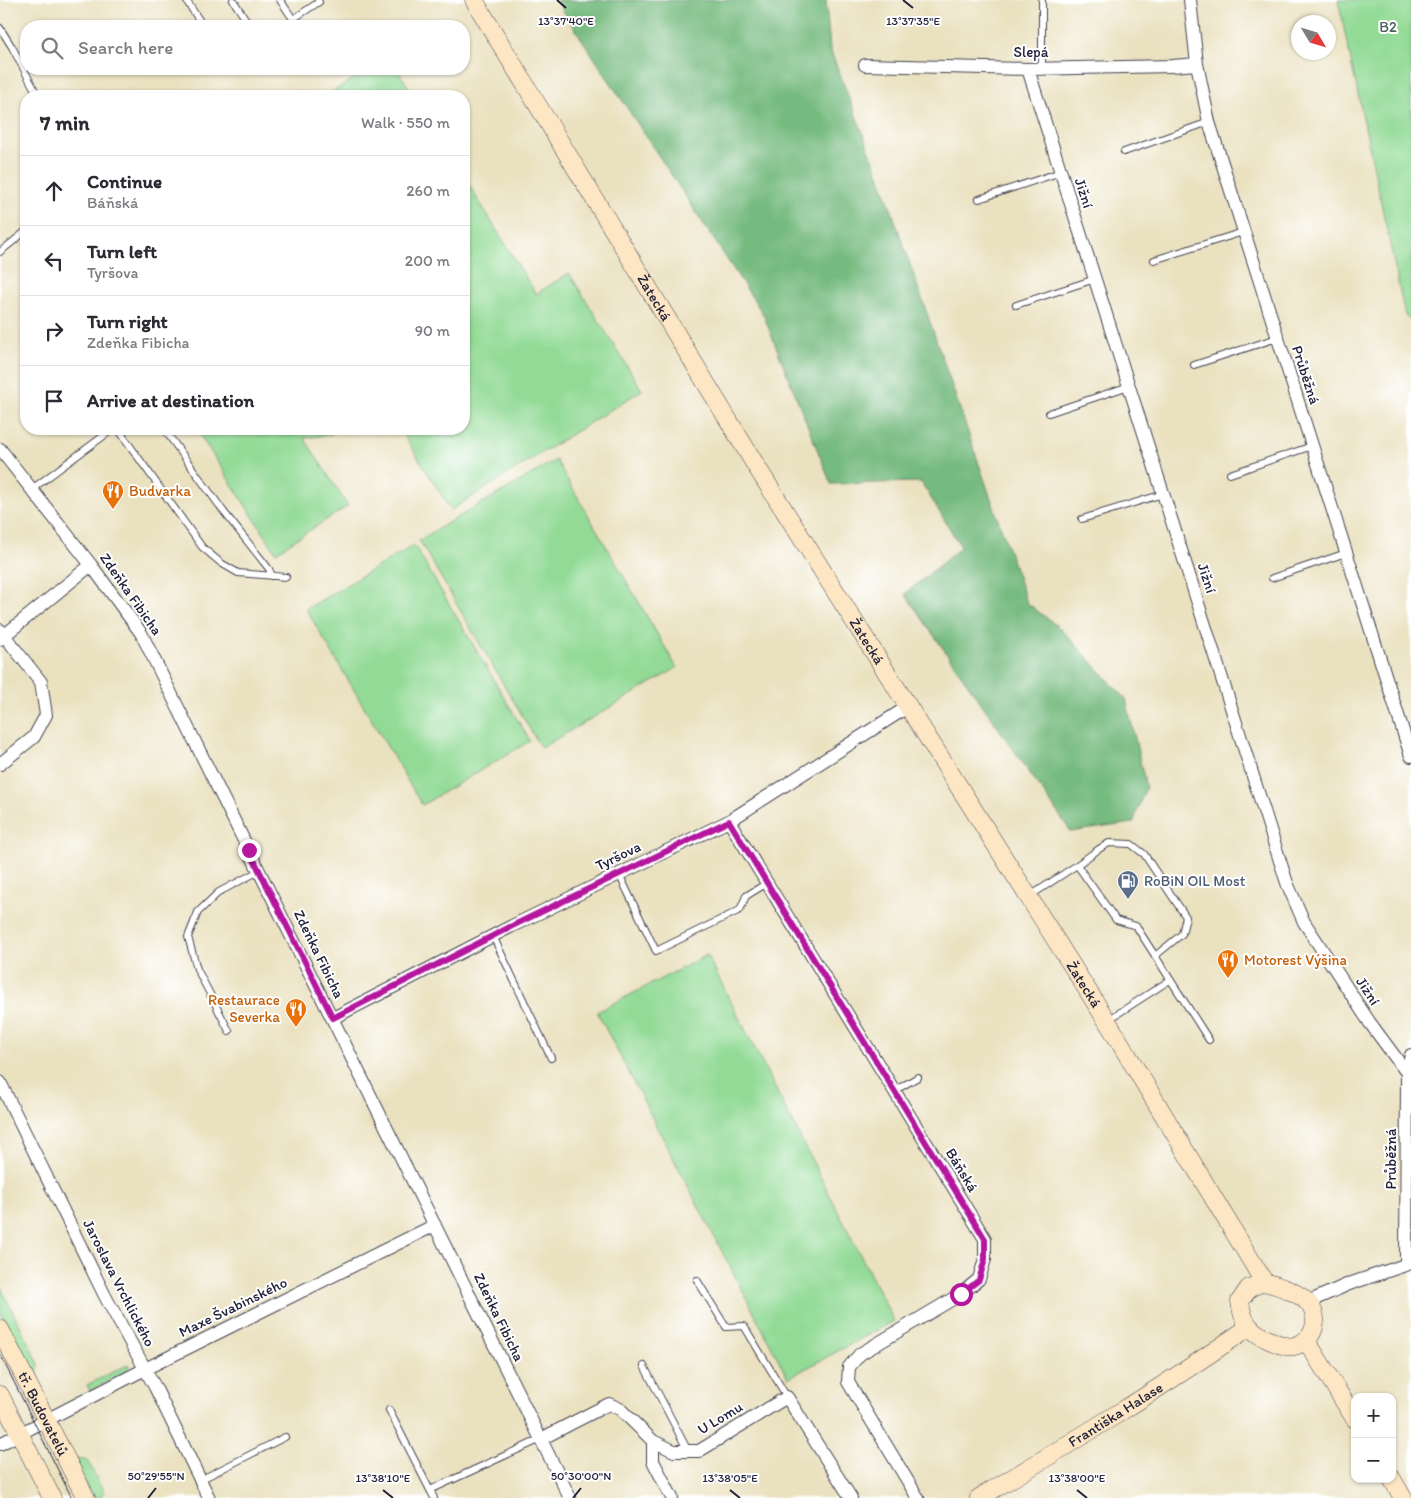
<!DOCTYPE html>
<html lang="en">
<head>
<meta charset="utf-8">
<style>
  body { margin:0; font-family:Itim,sans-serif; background:#f7f7f7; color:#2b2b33 }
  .controls { position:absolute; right:15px; bottom:15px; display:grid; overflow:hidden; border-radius:10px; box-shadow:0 1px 4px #0004 }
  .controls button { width:45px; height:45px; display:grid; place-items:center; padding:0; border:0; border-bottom:1px solid #e1e1e2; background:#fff; color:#2b2b33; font:25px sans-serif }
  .compass { position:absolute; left:1291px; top:15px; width:45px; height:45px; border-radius:50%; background:#fff; box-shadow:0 1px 4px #0004; rotate:128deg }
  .stop { position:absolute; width:15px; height:15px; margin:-11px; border:4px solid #b5179e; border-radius:50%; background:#fff }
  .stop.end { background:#b5179e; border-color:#fff; box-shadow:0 1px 5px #0008 }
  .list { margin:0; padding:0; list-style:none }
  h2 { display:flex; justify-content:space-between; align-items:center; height:65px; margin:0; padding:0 20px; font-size:21px }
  h2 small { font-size:16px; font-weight:400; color:#7c7c81 }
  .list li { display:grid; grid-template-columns:32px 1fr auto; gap:15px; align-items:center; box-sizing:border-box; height:70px; padding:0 20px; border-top:1px solid #e1e1e2 }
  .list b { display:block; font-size:19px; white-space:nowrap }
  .list p { margin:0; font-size:16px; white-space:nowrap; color:#7c7c81 }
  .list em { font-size:16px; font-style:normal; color:#7c7c81 }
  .icon { flex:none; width:28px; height:28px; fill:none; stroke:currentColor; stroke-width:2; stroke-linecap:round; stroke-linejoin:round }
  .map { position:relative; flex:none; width:1411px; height:1498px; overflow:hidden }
  .search { position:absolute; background:#fff; box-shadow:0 1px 4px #0004; left:20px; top:20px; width:450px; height:55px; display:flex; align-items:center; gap:12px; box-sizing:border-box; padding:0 18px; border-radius:20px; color:#7c7c81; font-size:19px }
  .panel { position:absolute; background:#fff; box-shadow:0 1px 4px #0004; left:20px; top:90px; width:450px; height:345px; border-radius:20px }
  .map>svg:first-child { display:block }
  .green { fill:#92da95; stroke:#5a7e68 }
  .forest { fill:#75ba7e; stroke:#4c6e5c }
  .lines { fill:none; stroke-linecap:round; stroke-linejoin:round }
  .lane-casing { stroke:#403f4f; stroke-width:8 }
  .street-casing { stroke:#403f4f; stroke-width:14 }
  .secondary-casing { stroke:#403f4f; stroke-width:19 }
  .lane { stroke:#fff; stroke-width:6 }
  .street { stroke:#fff; stroke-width:12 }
  .secondary { stroke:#fce6c4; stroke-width:18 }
  .tram { stroke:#22223b; stroke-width:1 }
  .route { stroke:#b5179e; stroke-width:6 }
  .ticks { fill:none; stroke:#22223b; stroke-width:2 }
  .labels { text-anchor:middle; stroke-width:4; stroke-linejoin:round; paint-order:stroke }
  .park-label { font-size:15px; fill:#49625a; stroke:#fff }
  .street-label { font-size:15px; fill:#22223b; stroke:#fff }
  .food-label { font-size:15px; fill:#c56008; stroke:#fff; text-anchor:start }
  .service-label { font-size:15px; fill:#4e5e75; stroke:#fff; text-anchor:start }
  .ticks-label { font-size:12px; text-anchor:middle; fill:#22223b; stroke:#fff; stroke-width:4; stroke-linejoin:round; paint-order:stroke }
</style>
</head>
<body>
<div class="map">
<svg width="1411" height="1498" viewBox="0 0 1411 1498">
  <rect width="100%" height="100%" fill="#fff"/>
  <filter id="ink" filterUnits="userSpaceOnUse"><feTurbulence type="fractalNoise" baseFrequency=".02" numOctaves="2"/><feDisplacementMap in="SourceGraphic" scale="10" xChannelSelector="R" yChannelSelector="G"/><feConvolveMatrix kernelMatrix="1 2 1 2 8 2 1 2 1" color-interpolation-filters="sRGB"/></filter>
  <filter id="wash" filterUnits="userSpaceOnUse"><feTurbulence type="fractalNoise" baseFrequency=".0096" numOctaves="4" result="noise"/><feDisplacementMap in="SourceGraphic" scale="20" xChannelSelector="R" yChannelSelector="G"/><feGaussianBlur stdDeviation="1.12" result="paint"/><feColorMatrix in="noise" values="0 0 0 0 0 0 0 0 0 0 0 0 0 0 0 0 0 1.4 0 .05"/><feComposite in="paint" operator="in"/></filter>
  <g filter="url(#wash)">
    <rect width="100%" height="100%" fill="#eae1bf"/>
    <path class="green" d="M1338,0H1411V319L1405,315Z
      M370,69H397L414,96H325Z
      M464,177L536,294L569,273L642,390L451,510L400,429H464Z
      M196,429H337L330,435L304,438L348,506L276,552Z
      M556,460L677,668L541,748L419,540Z
      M414,545L530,741L422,805L306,609Z
      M707,955L894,1321L788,1378L597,1012Z
      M0,1286L39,1364C39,1370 37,1373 33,1375L0,1312Z
      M129,1364L127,1371L90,1391L87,1385Z
      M77,1459L85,1460L88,1462L104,1492L99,1498H93L74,1461Z"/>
    <path class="forest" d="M556,0H826L830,49L880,177L1027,603L1061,629L1126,699L1146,787L1133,823L1071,832L905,594L961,547L921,482L831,484L763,314Z"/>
  </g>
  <g filter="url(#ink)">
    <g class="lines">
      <g class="lane-casing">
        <path id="lane" d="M186,0L203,26
          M233,0L250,26
          M280,0L293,19L319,2L318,0
          M0,28L12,47L38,96
          M1042,69V0
          M1124,152L1209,122
          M979,199L1061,172
          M0,252L26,231
          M1154,260L1243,232
          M1016,305L1095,279
          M1194,365L1277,338
          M1049,413L1129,386
          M118,429L202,547L221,563L238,573L286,577
          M164,429L224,512L269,569L272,576
          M1230,474L1312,446
          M32,489L113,429
          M1082,519L1163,494
          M1272,578L1346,553
          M1077,865L1099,849L1109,843L1131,844L1144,854L1186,917L1182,934L1155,956
          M619,874L656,951L740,910L746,896L767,883
          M1030,896L1077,865L1116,920L1136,926L1209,1040
          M493,936L551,1058
          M1108,1020L1170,980
          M229,1031L197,969L188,937L198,912L219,892L259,871
          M894,1091L918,1077
          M697,1280L726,1327L744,1326L787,1397
          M644,1366L688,1451
          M389,1410L434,1498
          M200,1480L285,1437
          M430,1490L541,1439"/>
      </g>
      <g class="street-casing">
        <path id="street" d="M1190,0L1197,64L1209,122L1411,756
          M865,65L1028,69L1172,66L1197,64
          M1028,69L1287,883L1304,922L1370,1023L1407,1073
          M0,449L91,565L141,633L570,1498
          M0,630L41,682L46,715L34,737L0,764
          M0,639L91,565
          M729,821L985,1239V1259L979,1279L961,1294L860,1354L849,1367L848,1382L918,1498
          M333,1018L512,926L729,821L909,706
          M0,1082L105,1296L155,1387L209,1498
          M1406,1264L1407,1073L1411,1055
          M1308,1302L1349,1284L1411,1263
          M541,1439L609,1404L620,1409L653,1441L674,1451H699L787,1397L851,1498
          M653,1441V1461L672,1498
          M0,1444L145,1369L435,1225"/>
      </g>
      <g class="secondary-casing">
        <g id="secondary">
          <path id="s1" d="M474,0L758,469L1107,1021L1264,1282"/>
          <path d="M1264,1282C1277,1285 1301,1293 1309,1304C1321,1320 1314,1341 1294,1346C1285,1348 1273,1342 1265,1338C1248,1330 1242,1319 1240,1301L1249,1288Z"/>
          <path id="s2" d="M0,1329L86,1498"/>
          <path d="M1306,1340L1355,1419"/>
          <path d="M0,1395L52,1498"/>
          <path d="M1392,1479L1403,1498"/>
          <path id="s3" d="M979,1498C1071,1443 1162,1388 1249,1327"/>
        </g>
      </g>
      <use href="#lane" class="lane"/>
      <use href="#street" class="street"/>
      <use href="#secondary" class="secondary"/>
      <path class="tram" d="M0,1354L72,1498"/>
    </g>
  </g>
  <g class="lines" filter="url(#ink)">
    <path class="route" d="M249,850L333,1018L512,926L729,821L985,1239V1259L979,1280L961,1294"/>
  </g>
  <path class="ticks" d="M557,0L566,8M903,0L913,8M383,1490L393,1498M730,1490L740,1498M1077,1490L1087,1498M148,1498L156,1488M573,1498L581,1488"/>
  <defs>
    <g id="restaurant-pin" transform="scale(1.125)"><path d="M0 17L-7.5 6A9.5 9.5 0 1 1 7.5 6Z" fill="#e8710a" stroke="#fff"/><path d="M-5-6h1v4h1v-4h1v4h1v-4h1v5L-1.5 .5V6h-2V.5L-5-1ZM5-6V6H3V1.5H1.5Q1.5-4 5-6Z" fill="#fff"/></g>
    <g id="fuel-pin" transform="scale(1.125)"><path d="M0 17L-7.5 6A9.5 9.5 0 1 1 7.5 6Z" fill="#5c6f8a" stroke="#fff"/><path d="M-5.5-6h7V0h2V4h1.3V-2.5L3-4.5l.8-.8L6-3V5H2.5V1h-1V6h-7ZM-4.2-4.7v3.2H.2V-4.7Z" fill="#fff"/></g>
  </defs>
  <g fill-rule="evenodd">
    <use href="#restaurant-pin" x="113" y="491"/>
    <use href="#fuel-pin" x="1128" y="881"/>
    <use href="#restaurant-pin" x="1228" y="960"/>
    <use href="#restaurant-pin" x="296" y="1009"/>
  </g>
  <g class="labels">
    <g class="park-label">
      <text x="1388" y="32">B2</text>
    </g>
    <g class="street-label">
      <text x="1031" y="57">Slepá</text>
      <text transform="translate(1084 193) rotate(72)" y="5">Jižní</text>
      <text dy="5" stroke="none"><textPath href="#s1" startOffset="348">Žatecká</textPath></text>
      <text transform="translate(1306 375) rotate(72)" y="5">Průběžná</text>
      <text transform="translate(1207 578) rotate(72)" y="5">Jižní</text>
      <text transform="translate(131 594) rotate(55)" y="5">Zdeňka Fibicha</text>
      <text dy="5" stroke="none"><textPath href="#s1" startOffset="752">Žatecká</textPath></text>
      <text transform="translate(618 856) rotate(-26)" y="5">Tyršova</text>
      <text transform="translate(319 954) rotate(64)" y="5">Zdeňka Fibicha</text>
      <text dy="5" stroke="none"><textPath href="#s1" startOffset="1158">Žatecká</textPath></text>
      <text transform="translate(1368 991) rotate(57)" y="5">Jižní</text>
      <text transform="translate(1391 1159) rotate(-90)" y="5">Průběžná</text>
      <text transform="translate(962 1170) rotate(59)" y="5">Báňská</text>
      <text transform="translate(119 1283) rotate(63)" y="5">Jaroslava Vrchlického</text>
      <text transform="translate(233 1307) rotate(-26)" y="5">Maxe Švabinského</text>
      <text transform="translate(499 1317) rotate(64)" y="5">Zdeňka Fibicha</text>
      <text dy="5" stroke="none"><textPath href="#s2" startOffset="95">tř. Budovatelů</textPath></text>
      <text dy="5" stroke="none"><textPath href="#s3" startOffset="160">Františka Halase</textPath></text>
      <text transform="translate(720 1418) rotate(-31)" y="5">U Lomu</text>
    </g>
    <g class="food-label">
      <text x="129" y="496">Budvarka</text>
      <text x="1244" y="965">Motorest Výšina</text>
      <text x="280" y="1005" text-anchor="end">Restaurace<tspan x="280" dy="17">Severka</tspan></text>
    </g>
    <g class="service-label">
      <text x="1144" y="886">RoBiN OIL Most</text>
    </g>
  </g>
  <g class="ticks-label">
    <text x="566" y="25">13°37'40"E</text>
    <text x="913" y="25">13°37'35"E</text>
    <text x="156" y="1480">50°29'55"N</text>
    <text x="581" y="1480">50°30'00"N</text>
    <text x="383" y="1482">13°38'10"E</text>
    <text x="730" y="1482">13°38'05"E</text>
    <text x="1077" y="1482">13°38'00"E</text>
  </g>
</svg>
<div class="controls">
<button>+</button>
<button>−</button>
</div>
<svg class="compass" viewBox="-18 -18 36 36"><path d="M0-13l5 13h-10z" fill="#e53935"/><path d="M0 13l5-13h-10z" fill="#7c7c81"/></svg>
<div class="stop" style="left:961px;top:1294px"></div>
<div class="stop end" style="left:249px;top:850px"></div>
<div class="search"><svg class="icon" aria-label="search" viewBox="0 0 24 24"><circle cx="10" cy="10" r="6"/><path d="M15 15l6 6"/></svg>Search here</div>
<section class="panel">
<h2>7 min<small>Walk · 550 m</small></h2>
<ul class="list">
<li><svg class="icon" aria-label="ahead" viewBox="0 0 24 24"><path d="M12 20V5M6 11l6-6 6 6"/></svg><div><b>Continue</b><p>Báňská</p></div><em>260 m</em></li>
<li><svg class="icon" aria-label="left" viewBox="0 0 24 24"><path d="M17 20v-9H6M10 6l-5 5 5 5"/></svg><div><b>Turn left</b><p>Tyršova</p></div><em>200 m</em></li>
<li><svg class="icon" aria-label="right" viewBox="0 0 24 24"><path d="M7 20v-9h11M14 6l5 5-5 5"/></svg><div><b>Turn right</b><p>Zdeňka Fibicha</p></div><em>90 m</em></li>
<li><svg class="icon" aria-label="arrive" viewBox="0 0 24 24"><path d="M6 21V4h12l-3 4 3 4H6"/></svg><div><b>Arrive at destination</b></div></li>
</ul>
</section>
</div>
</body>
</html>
